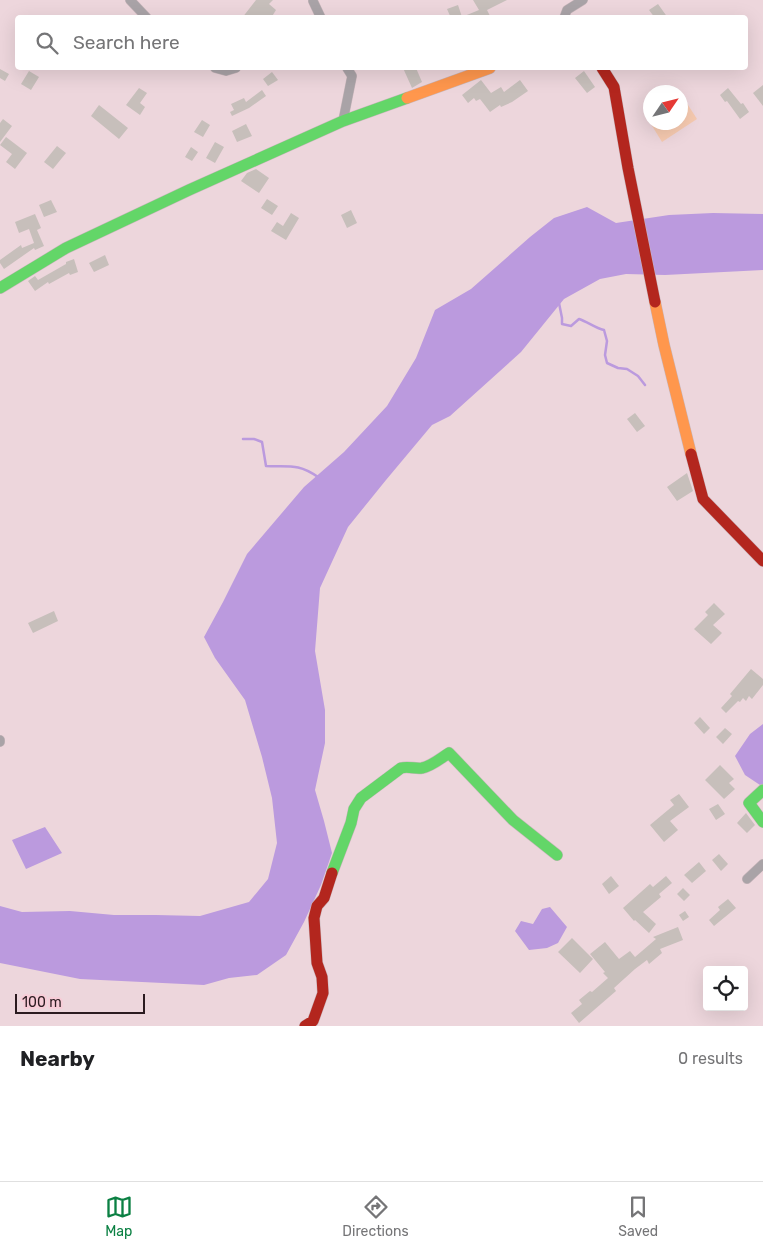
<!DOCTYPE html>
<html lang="en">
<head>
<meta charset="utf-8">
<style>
  body { margin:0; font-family:Rubik,sans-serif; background:#f6f6f6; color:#202124 }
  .controls { position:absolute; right:15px; bottom:15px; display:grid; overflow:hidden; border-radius:5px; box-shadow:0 5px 20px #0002 }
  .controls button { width:45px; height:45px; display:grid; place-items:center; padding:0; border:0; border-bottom:1px solid #e0e0e0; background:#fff; color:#202124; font:25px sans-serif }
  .compass { position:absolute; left:643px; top:85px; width:45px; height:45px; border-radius:50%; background:#fff; box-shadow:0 5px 20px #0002; rotate:55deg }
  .scale { position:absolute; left:15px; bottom:12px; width:130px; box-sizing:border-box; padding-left:5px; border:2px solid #2b1b20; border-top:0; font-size:14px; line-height:18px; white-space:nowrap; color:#2b1b20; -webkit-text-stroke:4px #f7ccd7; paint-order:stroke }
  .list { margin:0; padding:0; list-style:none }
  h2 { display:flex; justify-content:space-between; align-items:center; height:65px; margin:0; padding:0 20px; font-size:21px }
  h2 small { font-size:16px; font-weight:400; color:#757577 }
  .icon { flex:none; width:28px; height:28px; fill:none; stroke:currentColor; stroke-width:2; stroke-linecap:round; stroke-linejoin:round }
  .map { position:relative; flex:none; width:763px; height:1026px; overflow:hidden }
  .search { position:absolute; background:#fff; box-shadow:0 5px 20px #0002; left:15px; right:15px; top:15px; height:55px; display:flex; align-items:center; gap:12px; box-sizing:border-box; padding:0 18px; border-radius:5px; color:#757577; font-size:19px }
  .sheet { height:155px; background:#fff }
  nav { display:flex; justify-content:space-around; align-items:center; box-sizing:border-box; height:70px; border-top:1px solid #e0e0e0; background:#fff; font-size:14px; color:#757577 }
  nav a { display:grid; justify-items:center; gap:2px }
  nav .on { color:#0b8043 }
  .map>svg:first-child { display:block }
  .green { fill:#f5c9af }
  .water { fill:#bb9ade }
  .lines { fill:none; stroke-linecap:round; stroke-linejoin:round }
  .stream { stroke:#bb9ade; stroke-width:2.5 }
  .building { fill:#c7bfbb }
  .street-casing { stroke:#c8b6bb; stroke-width:10 }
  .fast-casing { stroke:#c8b6bb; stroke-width:12 }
  .slow-casing { stroke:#c8b6bb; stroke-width:12 }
  .jam-casing { stroke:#c8b6bb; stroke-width:12 }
  .street { stroke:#a9a3a7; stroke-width:9 }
  .fast { stroke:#63d668; stroke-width:11 }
  .slow { stroke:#ff974d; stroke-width:11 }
  .jam { stroke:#b3261e; stroke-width:11 }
</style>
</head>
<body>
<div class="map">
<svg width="763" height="1026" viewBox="0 0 763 1026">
  <rect width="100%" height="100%" fill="#edd6dc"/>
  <path class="green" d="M681,94L697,119L662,142L646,116L650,114V122H680Z"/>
  <path class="water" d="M587,207L616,223L669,215L713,213L763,214V270L665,275L626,274L600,279L564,299L521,352L450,416L432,425L386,480L348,527L320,588L315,651L325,710V743L315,790L324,821L332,853L321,885L304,922L286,955L257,975L229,978L204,985L80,979L0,963V906L22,912L70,911L114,915H156L200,916L249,902L268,879L277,843L272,798L262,757L245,700L215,658L204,637L223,602L247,554L304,487L344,452L387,406L416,358L435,310L471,289L530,237L554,218Z
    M763,724V784L760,785L745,775L735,756L750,734Z
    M45,827L62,853L26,869L12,840Z
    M550,907L567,927L558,943L547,948L529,950L515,931L521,921L533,924L542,909Z"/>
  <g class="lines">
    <path class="stream" d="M559,303L562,318V324L571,326L579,319C588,322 595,328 604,330L607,341L605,355L607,363L618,368L627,369L638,376L645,385
      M243,439H254L262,442L266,466C289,467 298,463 318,477"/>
  </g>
  <path class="building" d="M256,0H273L269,4L276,10L271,18H242Z
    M473,0H507L487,10L491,18H451L447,9L458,5L462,17L479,10Z
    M658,4L668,18H655L649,10Z
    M403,68H416L422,82L412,88Z
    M0,69L9,74L5,81L0,78Z
    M29,71L39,77L31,90L21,84Z
    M584,71L595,87L587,93L575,78Z
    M272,72L278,80L268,86L263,79Z
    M481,80L491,93L501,87L504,92L520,80L528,91L512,102L501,107L500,105L490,112L480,99L476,101L474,98L468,103L462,95Z
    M763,85V106L753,93Z
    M139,88L147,93L140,103L145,107L140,115L126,105Z
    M728,88L741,104L743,103L749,112L740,119L727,101L725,102L720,95Z
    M262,90L266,96L249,108L232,116L230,112L234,110L231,104L244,98L246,102Z
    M99,105L128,128L119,139L91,116Z
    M3,119L12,126L0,142V123Z
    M202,120L210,125L203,137L194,132Z
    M246,124L252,136L237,142L232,131Z
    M6,137L27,153L15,169L6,162L12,154L0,145Z
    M215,142L224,147L215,163L206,158Z
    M57,146L66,153L53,169L44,162Z
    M191,147L198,152L192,161L185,157Z
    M256,169L269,178L259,193L241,181L247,173Z
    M267,199L278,206L272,215L261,208Z
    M51,200L57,212L44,217L39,205Z
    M351,210L357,223L347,228L341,215Z
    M291,213L299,218L286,240L271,231L277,222L283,226Z
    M35,214L41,228L37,230L44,246L35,250L34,248L4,269L0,263V260L21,245L22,248L34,243L29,229L19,233L15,222Z
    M105,255L109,265L94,272L89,263Z
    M74,259L78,272L70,275L69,273L49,284L48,282L35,291L28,281L35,276L38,280L66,264V262Z
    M635,413L645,426L637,432L627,419Z
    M687,473L693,491L677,501L667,487Z
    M714,603L725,614L713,625L722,633L711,644L694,629L708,615L705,612Z
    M54,611L58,621L33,633L28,623Z
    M751,669L763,679V685L752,699L749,696L746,701L743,698L740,702L738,701L726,713L721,708L732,696L730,694Z
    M700,717L710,728L704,734L694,723Z
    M725,728L732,734L723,744L716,737Z
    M720,765L734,779L729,783L735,789L724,799L705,780Z
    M679,794L689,807L670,821L678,830L664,842L650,825L674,805L670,800Z
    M718,804L725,814L716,820L709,809Z
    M746,813L755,825L747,833L737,823Z
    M719,854L728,864L721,871L712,860Z
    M699,862L706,871L692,883L684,875Z
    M611,876L619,886L609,894L602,884Z
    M666,876L672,883L659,894L661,897L643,912L656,924L649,933L635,920L634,921L623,908L650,884L653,887Z
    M683,888L690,895L684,901L677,894Z
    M728,899L736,908L714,926L709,920L720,910L718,907Z
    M685,911L689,917L683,921L679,915Z
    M678,927L683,940L660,949L662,953L649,964L647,960L635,969L614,988L616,991L579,1023L571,1013L582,1004L579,1000L590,991L592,992L608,978L603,973L605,972L590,954L605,942L619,959L630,951L635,957L656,939L653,937Z
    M572,938L593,959L580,973L558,952Z"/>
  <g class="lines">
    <g class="street-casing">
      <path id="street" d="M130,0L147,18
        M313,1L321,18
        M564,18L567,10L583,0
        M215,68L226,71L236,68
        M343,121L352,76L347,68
        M0,740V742
        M747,879L763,864"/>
    </g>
    <g class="fast-casing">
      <path id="fast" d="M0,288L66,248L189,190L343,121L407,98
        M763,790L749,803L763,822
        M332,873L351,823L354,809L361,798L401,768C408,766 415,769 422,768C432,766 441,758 449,753L513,820L557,855"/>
    </g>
    <g class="slow-casing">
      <path id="slow" d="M407,98L490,68
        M655,302L664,345L691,454"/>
    </g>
    <g class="jam-casing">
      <path id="jam" d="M602,68L614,87L628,168L655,302
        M691,454L703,499L763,561
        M305,1026L313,1021L323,993L322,977L317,963L314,918L317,906L324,898L332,873"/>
    </g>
    <use href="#street" class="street"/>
    <use href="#fast" class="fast"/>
    <use href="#slow" class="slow"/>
    <use href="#jam" class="jam"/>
  </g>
</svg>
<div class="controls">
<button><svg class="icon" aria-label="locate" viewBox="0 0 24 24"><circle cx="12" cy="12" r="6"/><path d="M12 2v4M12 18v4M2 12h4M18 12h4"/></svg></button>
</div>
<svg class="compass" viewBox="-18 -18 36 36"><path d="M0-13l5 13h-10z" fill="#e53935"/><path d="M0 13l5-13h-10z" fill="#757577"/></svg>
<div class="scale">100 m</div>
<div class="search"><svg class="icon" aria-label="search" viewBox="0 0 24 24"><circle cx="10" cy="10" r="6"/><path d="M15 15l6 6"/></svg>Search here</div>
</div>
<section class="sheet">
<h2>Nearby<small>0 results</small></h2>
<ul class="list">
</ul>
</section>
<nav>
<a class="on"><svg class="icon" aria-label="map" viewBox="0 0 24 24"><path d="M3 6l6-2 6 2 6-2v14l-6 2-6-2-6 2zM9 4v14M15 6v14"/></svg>Map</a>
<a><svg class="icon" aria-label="directions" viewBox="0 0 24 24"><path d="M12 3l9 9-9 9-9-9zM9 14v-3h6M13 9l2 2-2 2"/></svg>Directions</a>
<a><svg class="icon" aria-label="saved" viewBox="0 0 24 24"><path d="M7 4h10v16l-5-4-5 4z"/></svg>Saved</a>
</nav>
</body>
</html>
